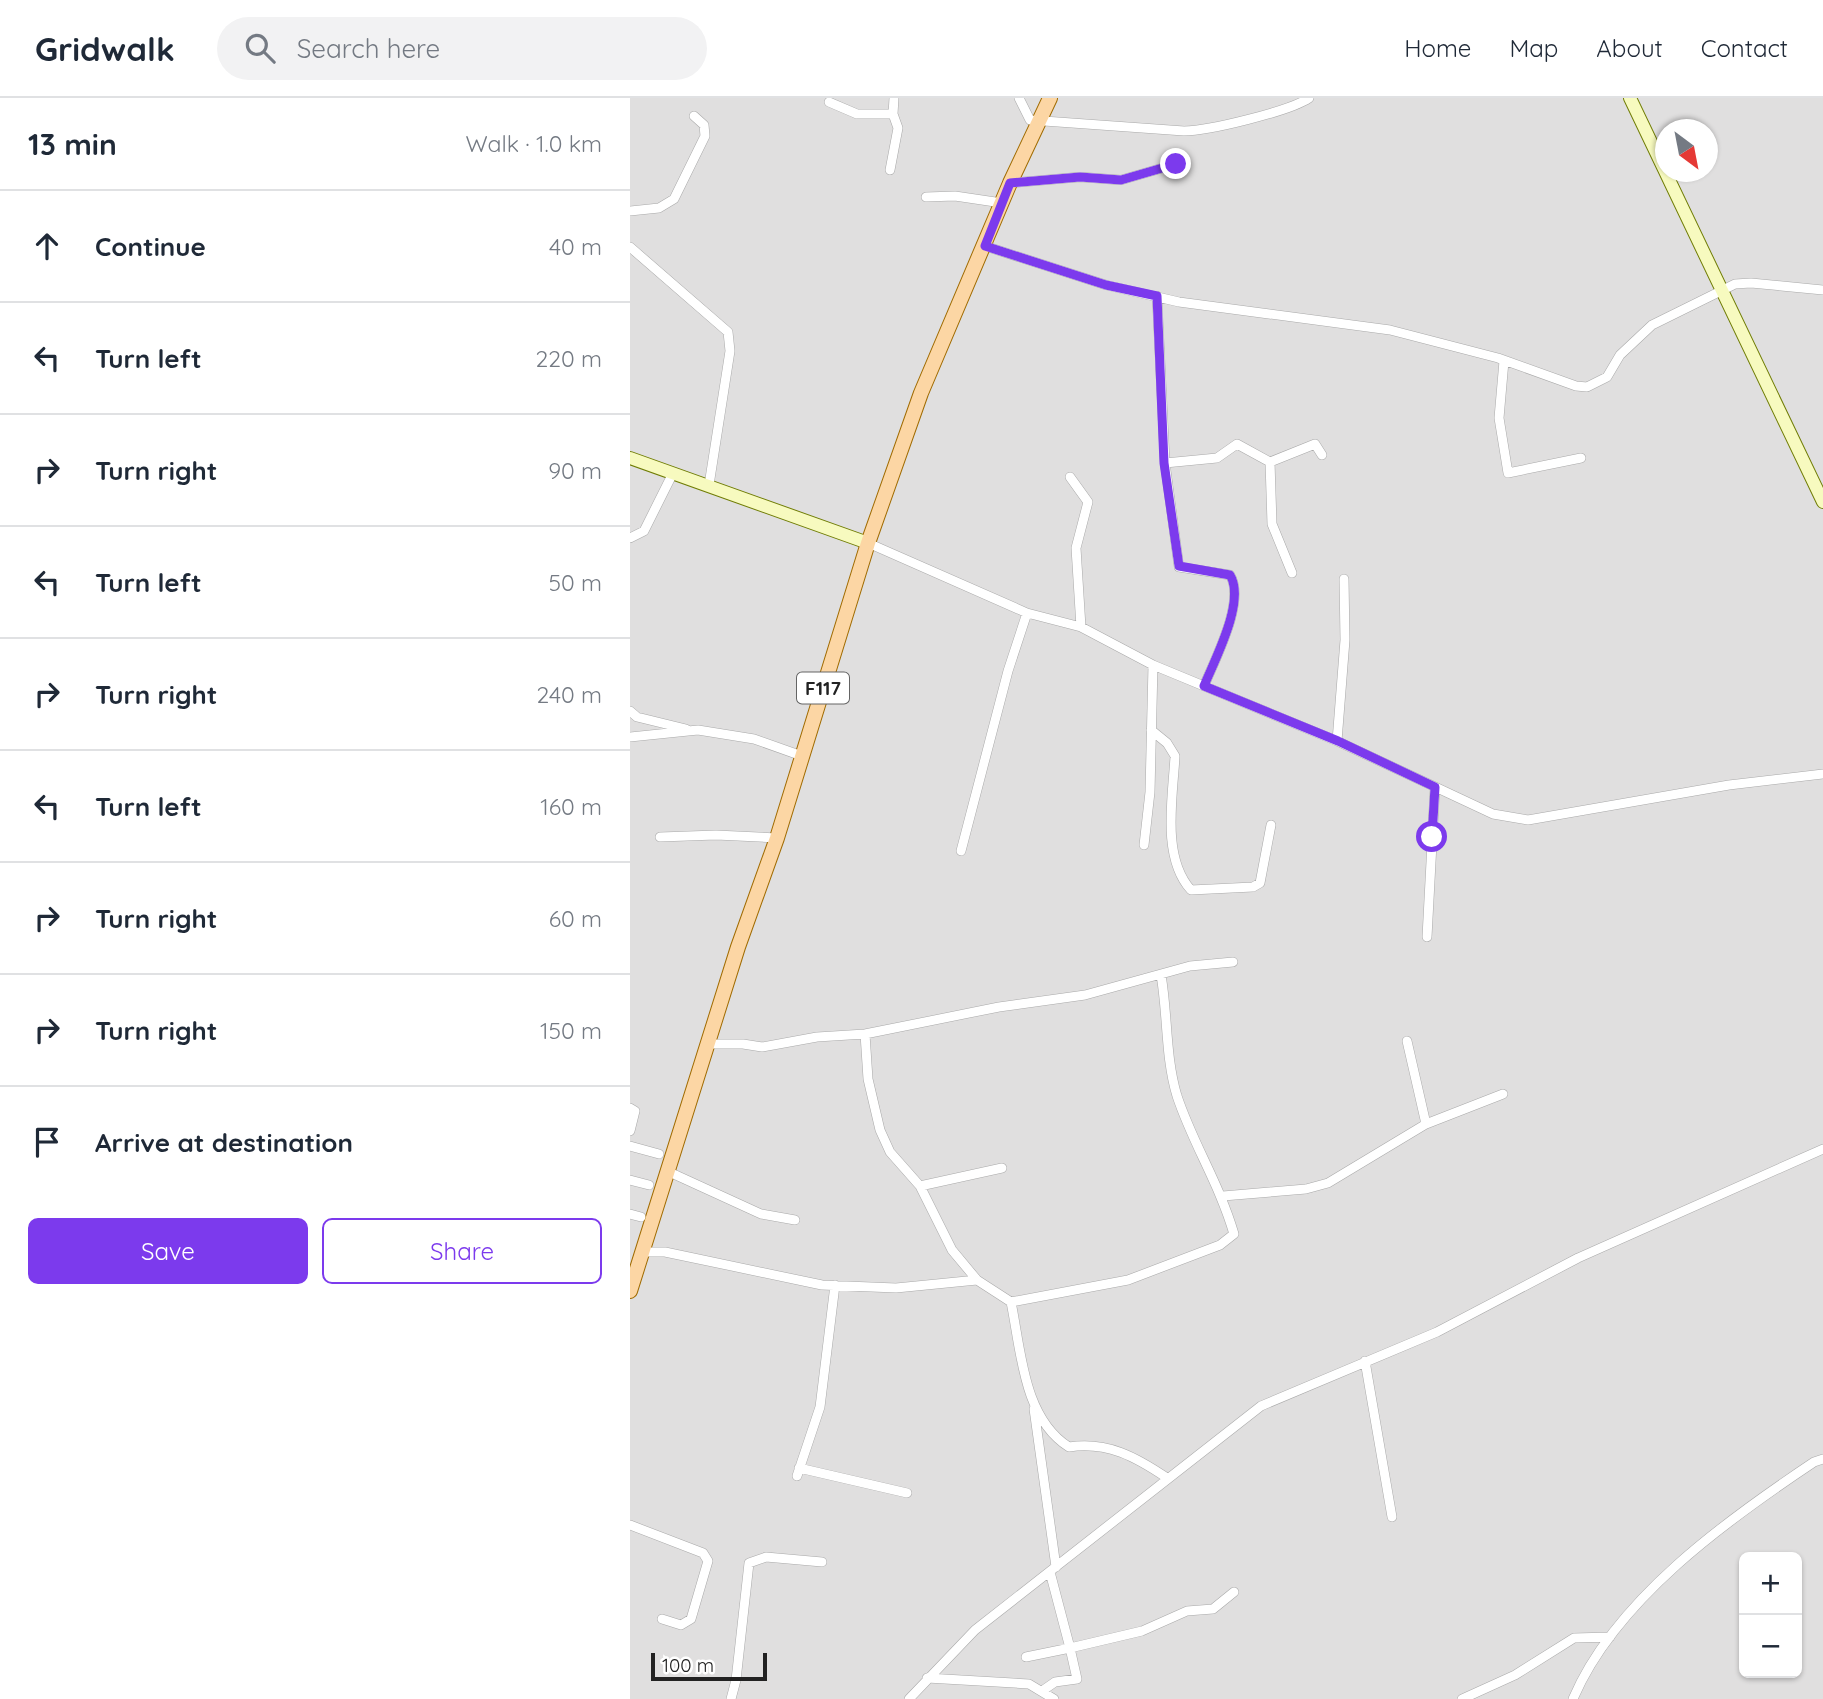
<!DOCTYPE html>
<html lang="en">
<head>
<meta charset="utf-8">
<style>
  body { margin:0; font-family:Quicksand,sans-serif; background:#f2f2f3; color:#1f2937 }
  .controls { position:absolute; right:21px; bottom:21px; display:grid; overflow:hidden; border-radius:10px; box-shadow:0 2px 5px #0004 }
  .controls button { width:63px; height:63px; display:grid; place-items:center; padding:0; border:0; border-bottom:2px solid #e0e1e3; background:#fff; color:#1f2937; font:35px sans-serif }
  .compass { position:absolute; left:1025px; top:21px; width:63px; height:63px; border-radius:50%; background:#fff; box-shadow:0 2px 5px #0004; rotate:148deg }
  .scale { position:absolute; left:21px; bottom:18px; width:116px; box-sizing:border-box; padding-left:7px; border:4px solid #222; border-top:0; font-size:19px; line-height:24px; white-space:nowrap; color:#222; -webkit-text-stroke:5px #fff; paint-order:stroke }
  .stop { position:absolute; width:21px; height:21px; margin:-16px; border:5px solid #7c3aed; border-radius:50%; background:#fff }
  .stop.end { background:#7c3aed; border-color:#fff; box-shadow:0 2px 7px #0008 }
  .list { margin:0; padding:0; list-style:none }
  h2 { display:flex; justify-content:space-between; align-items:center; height:91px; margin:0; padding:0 28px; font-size:30px }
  h2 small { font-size:23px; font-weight:400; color:#747a83 }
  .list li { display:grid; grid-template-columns:46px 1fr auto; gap:21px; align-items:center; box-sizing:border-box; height:112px; padding:0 28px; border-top:2px solid #e0e1e3 }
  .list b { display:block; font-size:26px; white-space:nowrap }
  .list em { font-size:23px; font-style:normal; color:#747a83 }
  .actions { display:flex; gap:14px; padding:21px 28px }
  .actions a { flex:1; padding:16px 0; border:2px solid #7c3aed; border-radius:10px; text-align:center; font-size:24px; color:#7c3aed }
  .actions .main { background:#7c3aed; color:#fff }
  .icon { flex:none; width:38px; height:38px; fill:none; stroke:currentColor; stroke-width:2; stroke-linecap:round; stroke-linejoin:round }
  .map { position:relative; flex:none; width:1193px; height:1601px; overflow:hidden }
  header { display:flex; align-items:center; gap:42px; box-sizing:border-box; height:98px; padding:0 35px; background:#fff; border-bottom:2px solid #e0e1e3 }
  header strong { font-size:33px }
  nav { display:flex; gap:38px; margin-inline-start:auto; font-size:24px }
  .search { width:490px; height:63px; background:#f2f2f3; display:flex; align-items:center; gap:18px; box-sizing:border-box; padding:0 24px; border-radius:38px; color:#747a83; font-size:26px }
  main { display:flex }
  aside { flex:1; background:#fff }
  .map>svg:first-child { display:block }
  .residential { fill:#e0dfdf; fill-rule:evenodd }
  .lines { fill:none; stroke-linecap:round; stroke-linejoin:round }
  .street-casing { stroke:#a9a9a9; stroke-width:10 }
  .secondary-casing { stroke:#707d05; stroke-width:14 }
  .primary-casing { stroke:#a06b00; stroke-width:16 }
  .street { stroke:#fff; stroke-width:9 }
  .secondary { stroke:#f7fabf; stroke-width:12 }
  .primary { stroke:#fcd6a4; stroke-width:14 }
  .route { stroke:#7c3aed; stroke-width:9 }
  .labels { text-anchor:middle; stroke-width:5; stroke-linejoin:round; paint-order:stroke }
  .shield { fill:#fff; stroke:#646464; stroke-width:2 }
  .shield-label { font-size:19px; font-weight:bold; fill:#222 }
</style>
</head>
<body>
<header>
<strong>Gridwalk</strong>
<div class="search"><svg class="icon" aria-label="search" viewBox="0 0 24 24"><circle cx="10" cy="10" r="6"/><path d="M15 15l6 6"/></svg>Search here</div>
<nav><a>Home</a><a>Map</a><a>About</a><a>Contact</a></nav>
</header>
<main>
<aside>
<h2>13 min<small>Walk · 1.0 km</small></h2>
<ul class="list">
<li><svg class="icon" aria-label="ahead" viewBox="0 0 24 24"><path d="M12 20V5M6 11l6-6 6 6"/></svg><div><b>Continue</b></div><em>40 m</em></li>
<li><svg class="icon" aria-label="left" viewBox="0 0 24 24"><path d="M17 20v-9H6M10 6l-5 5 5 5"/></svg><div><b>Turn left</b></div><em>220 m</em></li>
<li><svg class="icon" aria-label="right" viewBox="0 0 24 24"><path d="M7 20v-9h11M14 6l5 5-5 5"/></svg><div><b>Turn right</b></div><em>90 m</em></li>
<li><svg class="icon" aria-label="left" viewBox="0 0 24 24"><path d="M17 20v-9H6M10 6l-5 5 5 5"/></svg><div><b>Turn left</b></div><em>50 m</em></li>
<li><svg class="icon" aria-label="right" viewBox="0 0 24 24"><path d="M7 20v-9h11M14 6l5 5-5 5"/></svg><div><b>Turn right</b></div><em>240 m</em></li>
<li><svg class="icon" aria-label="left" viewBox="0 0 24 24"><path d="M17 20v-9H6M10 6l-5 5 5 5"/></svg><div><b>Turn left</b></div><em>160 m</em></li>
<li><svg class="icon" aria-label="right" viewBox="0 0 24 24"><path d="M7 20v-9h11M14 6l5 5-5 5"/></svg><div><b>Turn right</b></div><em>60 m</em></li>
<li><svg class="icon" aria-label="right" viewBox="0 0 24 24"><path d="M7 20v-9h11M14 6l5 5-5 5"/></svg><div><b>Turn right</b></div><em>150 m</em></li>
<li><svg class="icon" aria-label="arrive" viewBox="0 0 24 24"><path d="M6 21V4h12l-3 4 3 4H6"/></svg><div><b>Arrive at destination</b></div></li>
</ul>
<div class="actions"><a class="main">Save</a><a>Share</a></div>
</aside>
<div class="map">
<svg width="1193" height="1601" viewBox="0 0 1193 1601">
  <rect width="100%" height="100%" fill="#f2efe9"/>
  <path class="residential" d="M0,0H1193V1601H0ZM1036,32H1078V74H1036ZM1114,1459H1167V1575H1114Z"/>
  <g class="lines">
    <g class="street-casing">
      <path id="street" d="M389,0L400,22L554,33C578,33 660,13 679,0
        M199,4L227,16H263
        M260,72L268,30L263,16L264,0
        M380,85L450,79L491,82L546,66
        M296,99L325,98L372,105
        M0,113L29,110L44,101L75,38L74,27L64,18
        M355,148L476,187L549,204L760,232L868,260L946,288L957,289L977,279L990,257L1022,227L1105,186L1121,185L1193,192
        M0,149L98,234L100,253L79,387
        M527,198L535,365
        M874,263L869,320L878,375L951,360
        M640,364L642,426L662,475
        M640,364L685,346L692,357
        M440,379L458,404L446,450L451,529
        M0,440L14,433L43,375
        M238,445L397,515L451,529L523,567L707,643L863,716L898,722L1099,687L1193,676
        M574,588C585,561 616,503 600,477L549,469L535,365L587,360L607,346L640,364
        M0,613L7,619L56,631
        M521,632L537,645L545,658C543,698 531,759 561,792L623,789L630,785L641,727
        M0,639L68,632L124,641L172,658
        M707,643L715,542L714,481
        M30,739L86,737L147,740
        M514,747L520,694L523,567
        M331,753L378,573L397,515
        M797,839L805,689
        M777,943L796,1026
        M77,946H113L132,949L187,939L235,936L369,909L455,897L560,868L603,864
        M0,1010L5,1013L0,1033
        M0,1048L29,1056
        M37,1073L131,1116L165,1122
        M0,1082L19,1087
        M290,1088L372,1070
        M593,1098L676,1091L698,1085L796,1026L873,996
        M0,1116L11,1119
        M12,1154H35L192,1187L266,1190L347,1182L322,1152L290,1088L260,1054L250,1032L238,981L235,936
        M347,1182L381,1204L498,1182L590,1147L604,1136C589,1085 563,1046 547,998C535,958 538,917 531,877
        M381,1204C391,1252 393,1320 439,1349C477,1343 506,1359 537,1380
        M735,1263L762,1419
        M404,1311L426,1469
        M169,1370L277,1395
        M167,1378L190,1309L205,1187
        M0,1427L73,1455L78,1463L61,1521L51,1527L32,1521
        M420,1474L440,1550L512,1533L557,1513L583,1511L604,1494
        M396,1559L440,1550L447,1581L425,1584L412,1593
        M297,1580L399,1586L424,1601
        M101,1601L106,1582L119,1465L136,1459L192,1464
        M279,1601L345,1532L631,1308L807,1234L948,1160L1193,1051
        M832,1601L885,1577L944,1540L980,1539
        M943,1601C985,1502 1097,1422 1184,1364L1193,1361"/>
    </g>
    <g class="secondary-casing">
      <path id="secondary" d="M1000,0L1193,404
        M0,360L238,445"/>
    </g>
    <g class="primary-casing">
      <path id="primary" d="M0,1193L108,849L147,740L238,445L291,295L380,85L420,0"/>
    </g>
    <use href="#street" class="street"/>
    <use href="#secondary" class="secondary"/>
    <use href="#primary" class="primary"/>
  </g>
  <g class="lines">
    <path class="route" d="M546,66L491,82L450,79L380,85L355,148L476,187L527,198L534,365L549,468L600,477C616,503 585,561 574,588L708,643L805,689L802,739"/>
  </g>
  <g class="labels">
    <rect class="shield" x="167" y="574.5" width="52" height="31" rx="5"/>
    <g class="shield-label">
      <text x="193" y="597">F117</text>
    </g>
  </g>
</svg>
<div class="controls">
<button>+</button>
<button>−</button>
</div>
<svg class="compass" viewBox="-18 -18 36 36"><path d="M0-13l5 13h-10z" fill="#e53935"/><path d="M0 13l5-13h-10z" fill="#747a83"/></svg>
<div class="scale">100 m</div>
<div class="stop" style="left:802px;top:739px"></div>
<div class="stop end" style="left:546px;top:66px"></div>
</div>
</main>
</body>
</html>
